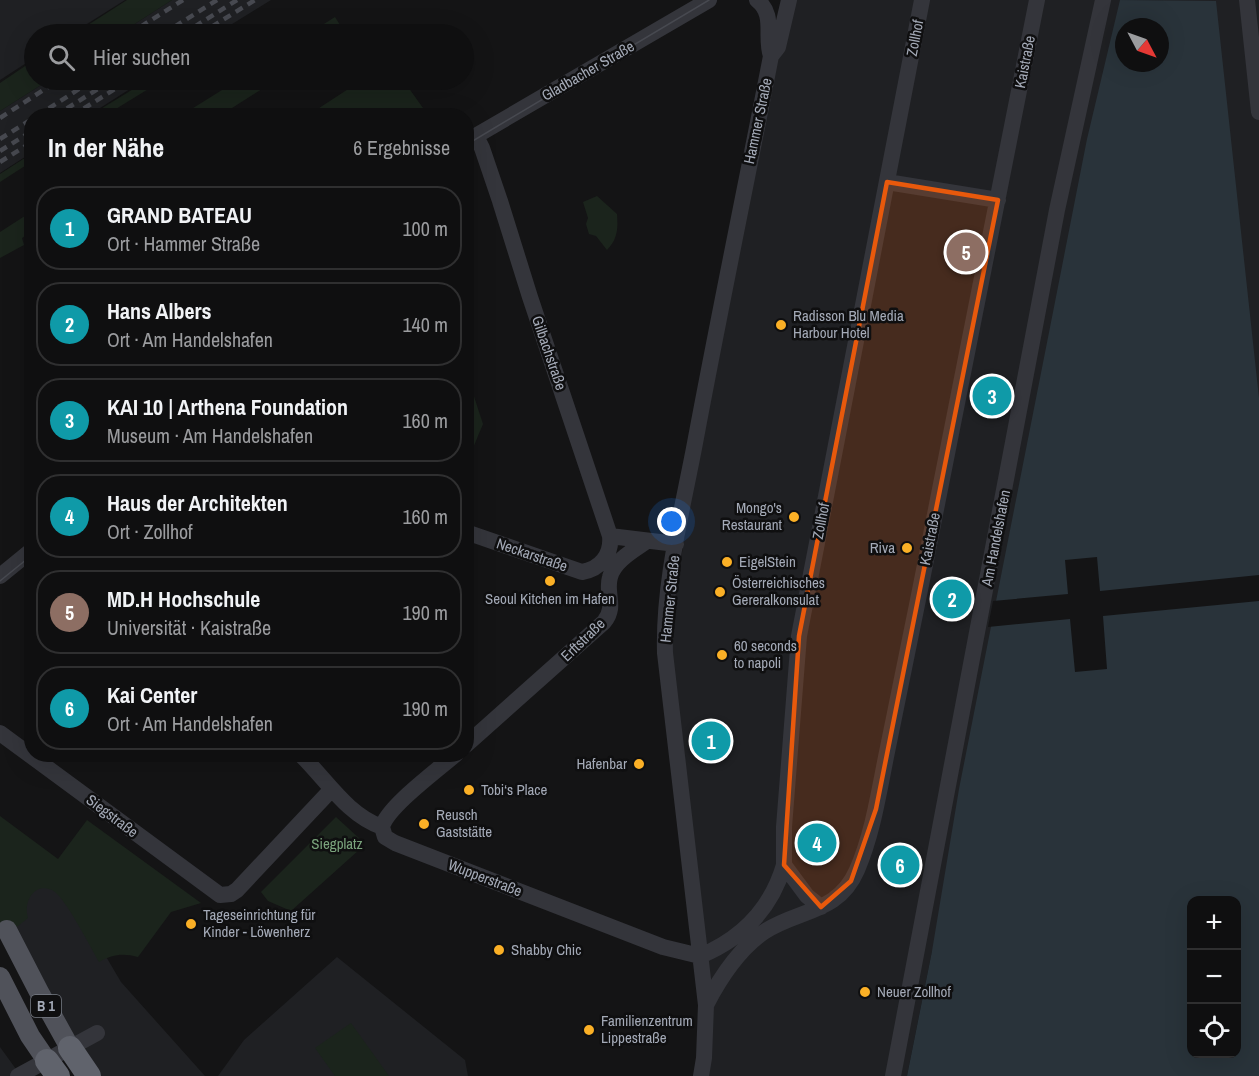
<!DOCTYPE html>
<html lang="de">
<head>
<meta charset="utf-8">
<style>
  body { margin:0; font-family:"Archivo Narrow",sans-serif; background:#1d1d1e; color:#f1f3f6 }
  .controls { position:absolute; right:18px; bottom:18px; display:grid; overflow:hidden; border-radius:12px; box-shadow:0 6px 24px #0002 }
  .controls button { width:54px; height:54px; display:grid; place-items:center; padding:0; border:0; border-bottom:2px solid #2f2f30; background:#0f0f10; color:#f1f3f6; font:30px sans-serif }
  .compass { position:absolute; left:1115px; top:18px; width:54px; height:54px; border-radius:50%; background:#0f0f10; box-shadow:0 6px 24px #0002; rotate:131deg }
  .you { position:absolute; left:672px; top:522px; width:21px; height:21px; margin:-15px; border:4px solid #fff; border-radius:50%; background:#1a73e8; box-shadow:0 0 0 9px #1a73e833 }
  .badge { display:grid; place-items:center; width:39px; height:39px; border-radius:50%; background:#0b8043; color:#fff; font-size:20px; font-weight:700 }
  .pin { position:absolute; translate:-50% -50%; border:3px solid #fff; box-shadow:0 2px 6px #0006 }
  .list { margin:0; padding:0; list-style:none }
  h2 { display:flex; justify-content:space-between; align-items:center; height:78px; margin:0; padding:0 24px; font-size:26px }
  h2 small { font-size:20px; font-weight:400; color:#9b9c9f }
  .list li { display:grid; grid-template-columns:39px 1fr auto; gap:18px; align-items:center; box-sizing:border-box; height:84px; margin:0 12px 12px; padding:0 12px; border:2px solid #2f2f30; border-radius:24px }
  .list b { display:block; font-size:22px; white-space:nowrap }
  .list p { margin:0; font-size:20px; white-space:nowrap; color:#9b9c9f }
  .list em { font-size:20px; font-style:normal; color:#9b9c9f }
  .icon { flex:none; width:33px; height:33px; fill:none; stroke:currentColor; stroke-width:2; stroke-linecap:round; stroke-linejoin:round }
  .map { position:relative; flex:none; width:1259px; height:1076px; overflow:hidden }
  .search { position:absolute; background:#0f0f10; box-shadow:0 6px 24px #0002; left:24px; top:24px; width:450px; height:66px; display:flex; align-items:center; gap:15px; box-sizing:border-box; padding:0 21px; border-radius:33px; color:#9b9c9f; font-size:22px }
  .panel { position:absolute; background:#0f0f10; box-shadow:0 6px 24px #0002; left:24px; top:108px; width:450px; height:654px; border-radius:24px }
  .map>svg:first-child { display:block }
  .built { fill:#1f2023; fill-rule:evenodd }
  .green { fill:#1b241c }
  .water { fill:#29333a; fill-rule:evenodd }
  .pier { fill:#141415 }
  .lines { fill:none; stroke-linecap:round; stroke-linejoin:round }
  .minor { stroke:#34353b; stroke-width:16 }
  .major { stroke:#50525a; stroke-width:20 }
  .highway { stroke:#60636c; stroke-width:24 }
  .tram { stroke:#474950; stroke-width:1.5 }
  .rail { stroke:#474950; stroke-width:4.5; stroke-dasharray:8 6; stroke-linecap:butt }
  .marked { fill:#e8590c; fill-opacity:0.2; stroke:#e8590c; stroke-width:4.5; stroke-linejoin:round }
  .poi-dot { fill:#fbb026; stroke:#0f0f10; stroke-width:2 }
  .labels { text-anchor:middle; stroke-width:5; stroke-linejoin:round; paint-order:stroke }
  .shield { fill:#0f0f10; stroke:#777c85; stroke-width:1.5 }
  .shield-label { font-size:14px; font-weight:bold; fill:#a4aab7 }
  .street-label { font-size:15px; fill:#a4aab7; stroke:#0f0f10 }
  .poi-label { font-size:15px; fill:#a4aab7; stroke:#0f0f10; text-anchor:start }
  .park-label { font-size:15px; fill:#7aa37c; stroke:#0f0f10 }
</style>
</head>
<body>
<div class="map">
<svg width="1259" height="1076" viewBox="0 0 1259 1076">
  <rect width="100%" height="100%" fill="#141415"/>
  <path class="built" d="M0,0H125L71,34H34V58L0,80Z
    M172,0H271L216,34H119Z
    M789,0H1259V885L932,951L907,1076H703L707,1058L670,636L687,518ZM1124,27H1160V63H1124Z
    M49,80H144L89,115L32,116L31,153L0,173V111Z
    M62,882L121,982L205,1076H95L9,927L17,890Z
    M337,957L465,1060L468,1076H218L244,1040Z
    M0,1047L21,1076H0Z"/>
  <path class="green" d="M127,0H172L119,34H74Z
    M335,17L345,33L343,34H308Z
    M34,60V80H49L0,111V83Z
    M148,80H163L106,115H91Z
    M238,80H276L221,115H182Z
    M362,80H403L428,115H311L310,114Z
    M31,154V162L0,182V174Z
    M597,196L617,214C618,228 618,239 607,250L596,236L589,234L586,224L588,218L583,202Z
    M31,212V232L22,238L24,245L0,258V232Z
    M466,372L483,424L473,448L467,447Z
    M0,816L58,859L87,820L201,903L171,912L138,957C123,953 113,954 99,962C91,948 64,895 52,890C34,882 23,902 28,918L18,926L0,934Z
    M336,817L360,839L359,850L291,911L268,901L261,892Z
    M351,1023L389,1076H335L315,1048Z"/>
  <path class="water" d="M1120,0L1216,1L1259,398V1076H907L932,951L959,789L1055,302L1087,139ZM1124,27H1160V63H1124ZM1192,900H1236V1054H1192Z"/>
  <path class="pier" d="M1097,557L1100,591L1259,575V601L1103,616L1107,669L1075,672L1070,619L988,627L993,601L1068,594L1065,560Z"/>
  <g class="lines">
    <path class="minor" d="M757,0C776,15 764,36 771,56
      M1247,0L1259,112
      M467,141L709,0
      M887,182L998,200
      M466,532L582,572C600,569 612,555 610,536L530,297L500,201L482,148L476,136
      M610,536L676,544
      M0,576L32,550
      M0,733L220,895L231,894L237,890L331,790
      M466,745L604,622C617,606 605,594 610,577C614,561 634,550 647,541
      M300,754C326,779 347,815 382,827
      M382,827L385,837L395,843L663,947L700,956
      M382,827C387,807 439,769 456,754
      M821,907L807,896L784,865V827L799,636L922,0
      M700,956C743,938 771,909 784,865
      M706,1005C720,978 739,949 764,932C799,909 838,914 857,870C873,833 879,791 887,752C898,698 909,644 920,590C959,394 998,197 1037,0
      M18,1076L97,1033
      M701,1076L704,1058L706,1005L665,653C663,583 682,512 695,443C719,314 746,185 771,56L778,47L789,0
      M893,1076L1057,210L1103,0"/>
    <path class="major" d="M7,930L39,992L70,1048
      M0,977L30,1036L47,1061"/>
    <path class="highway" d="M70,1048L89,1076
      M47,1061L58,1076"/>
    <path class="tram" d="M466,145L709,0
      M0,581L32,555"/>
    <path class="rail" d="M129,34L183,0
      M163,34L217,0
      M183,34L237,0
      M200,34L255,0
      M37,116L93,80
      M55,116L112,80
      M72,116L129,80
      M0,118L59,80
      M0,139L32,119
      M0,151L32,131
      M0,162L32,142"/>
  </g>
  <path class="marked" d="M887,182L998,200L876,809L851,881L821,907L784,865L799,636Z"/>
  <g class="poi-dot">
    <circle cx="781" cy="325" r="6"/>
    <circle cx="794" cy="517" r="6"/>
    <circle cx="907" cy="548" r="6"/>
    <circle cx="727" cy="562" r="6"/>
    <circle cx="550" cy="581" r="6"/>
    <circle cx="720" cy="592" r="6"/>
    <circle cx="722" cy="655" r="6"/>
    <circle cx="639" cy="764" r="6"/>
    <circle cx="469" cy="790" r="6"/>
    <circle cx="424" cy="824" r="6"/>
    <circle cx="191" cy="924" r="6"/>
    <circle cx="499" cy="950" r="6"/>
    <circle cx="865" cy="992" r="6"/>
    <circle cx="589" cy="1030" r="6"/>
  </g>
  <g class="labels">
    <rect class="shield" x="31" y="995" width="30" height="22" rx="4.5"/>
    <g class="shield-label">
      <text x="46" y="1011">B 1</text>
    </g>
    <g class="street-label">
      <text transform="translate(915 38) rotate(-79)" y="5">Zollhof</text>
      <text transform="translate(1025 62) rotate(-79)" y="5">Kaistraße</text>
      <text transform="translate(588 71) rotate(-30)" y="5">Gladbacher Straße</text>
      <text transform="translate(758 121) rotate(-78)" y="5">Hammer Straße</text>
      <text transform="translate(549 353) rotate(71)" y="5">Gilbachstraße</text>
      <text transform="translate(821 521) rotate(-79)" y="5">Zollhof</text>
      <text transform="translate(996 538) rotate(-79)" y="5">Am Handelshafen</text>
      <text transform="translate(930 539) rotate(-79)" y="5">Kaistraße</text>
      <text transform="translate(532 555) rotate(19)" y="5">Neckarstraße</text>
      <text transform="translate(670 599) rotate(-84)" y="5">Hammer Straße</text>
      <text transform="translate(583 640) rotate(-44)" y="5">Erftstraße</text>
      <text transform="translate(112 816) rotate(37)" y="5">Siegstraße</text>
      <text transform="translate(485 878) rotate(21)" y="5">Wupperstraße</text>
    </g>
    <g class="poi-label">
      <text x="793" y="321">Radisson Blu Media<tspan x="793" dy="17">Harbour Hotel</tspan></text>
      <text x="782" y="513" text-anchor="end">Mongo's<tspan x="782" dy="17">Restaurant</tspan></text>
      <text x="895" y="553" text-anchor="end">Riva</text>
      <text x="739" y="567">EigelStein</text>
      <text x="732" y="588">Österreichisches<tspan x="732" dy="17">Gereralkonsulat</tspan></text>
      <text x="550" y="604" text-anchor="middle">Seoul Kitchen im Hafen</text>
      <text x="734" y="651">60 seconds<tspan x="734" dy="17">to napoli</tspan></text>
      <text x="627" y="769" text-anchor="end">Hafenbar</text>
      <text x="481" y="795">Tobi‘s Place</text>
      <text x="436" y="820">Reusch<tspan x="436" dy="17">Gaststätte</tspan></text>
      <text x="203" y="920">Tageseinrichtung für<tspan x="203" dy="17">Kinder - Löwenherz</tspan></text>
      <text x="511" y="955">Shabby Chic</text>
      <text x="877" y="997">Neuer Zollhof</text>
      <text x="601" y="1026">Familienzentrum<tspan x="601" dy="17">Lippestraße</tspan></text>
    </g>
    <g class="park-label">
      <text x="337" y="849">Siegplatz</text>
    </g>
  </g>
</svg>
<div class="controls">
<button>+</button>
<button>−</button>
<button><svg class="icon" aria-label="locate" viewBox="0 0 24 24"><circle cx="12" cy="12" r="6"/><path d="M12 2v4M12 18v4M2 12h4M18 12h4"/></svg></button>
</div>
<svg class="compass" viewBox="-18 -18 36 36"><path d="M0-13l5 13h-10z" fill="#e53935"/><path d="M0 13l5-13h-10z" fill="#9b9c9f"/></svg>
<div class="you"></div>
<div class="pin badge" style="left:711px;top:741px;background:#0f9aa8">1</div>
<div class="pin badge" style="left:952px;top:599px;background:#0f9aa8">2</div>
<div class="pin badge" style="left:992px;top:396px;background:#0f9aa8">3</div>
<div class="pin badge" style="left:817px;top:843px;background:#0f9aa8">4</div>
<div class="pin badge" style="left:966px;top:252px;background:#8d6e63">5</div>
<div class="pin badge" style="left:900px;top:865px;background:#0f9aa8">6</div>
<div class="search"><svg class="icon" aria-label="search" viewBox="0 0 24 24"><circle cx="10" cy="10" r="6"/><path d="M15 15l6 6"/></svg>Hier suchen</div>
<section class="panel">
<h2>In der Nähe<small>6 Ergebnisse</small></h2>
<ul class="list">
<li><span class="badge" style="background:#0f9aa8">1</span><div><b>GRAND BATEAU</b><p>Ort · Hammer Straße</p></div><em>100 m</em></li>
<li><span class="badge" style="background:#0f9aa8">2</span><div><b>Hans Albers</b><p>Ort · Am Handelshafen</p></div><em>140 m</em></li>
<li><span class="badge" style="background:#0f9aa8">3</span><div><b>KAI 10 | Arthena Foundation</b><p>Museum · Am Handelshafen</p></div><em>160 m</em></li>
<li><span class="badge" style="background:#0f9aa8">4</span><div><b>Haus der Architekten</b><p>Ort · Zollhof</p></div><em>160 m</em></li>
<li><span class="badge" style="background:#8d6e63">5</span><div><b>MD.H Hochschule</b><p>Universität · Kaistraße</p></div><em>190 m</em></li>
<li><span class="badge" style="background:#0f9aa8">6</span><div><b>Kai Center</b><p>Ort · Am Handelshafen</p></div><em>190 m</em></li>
</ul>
</section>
</div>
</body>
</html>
